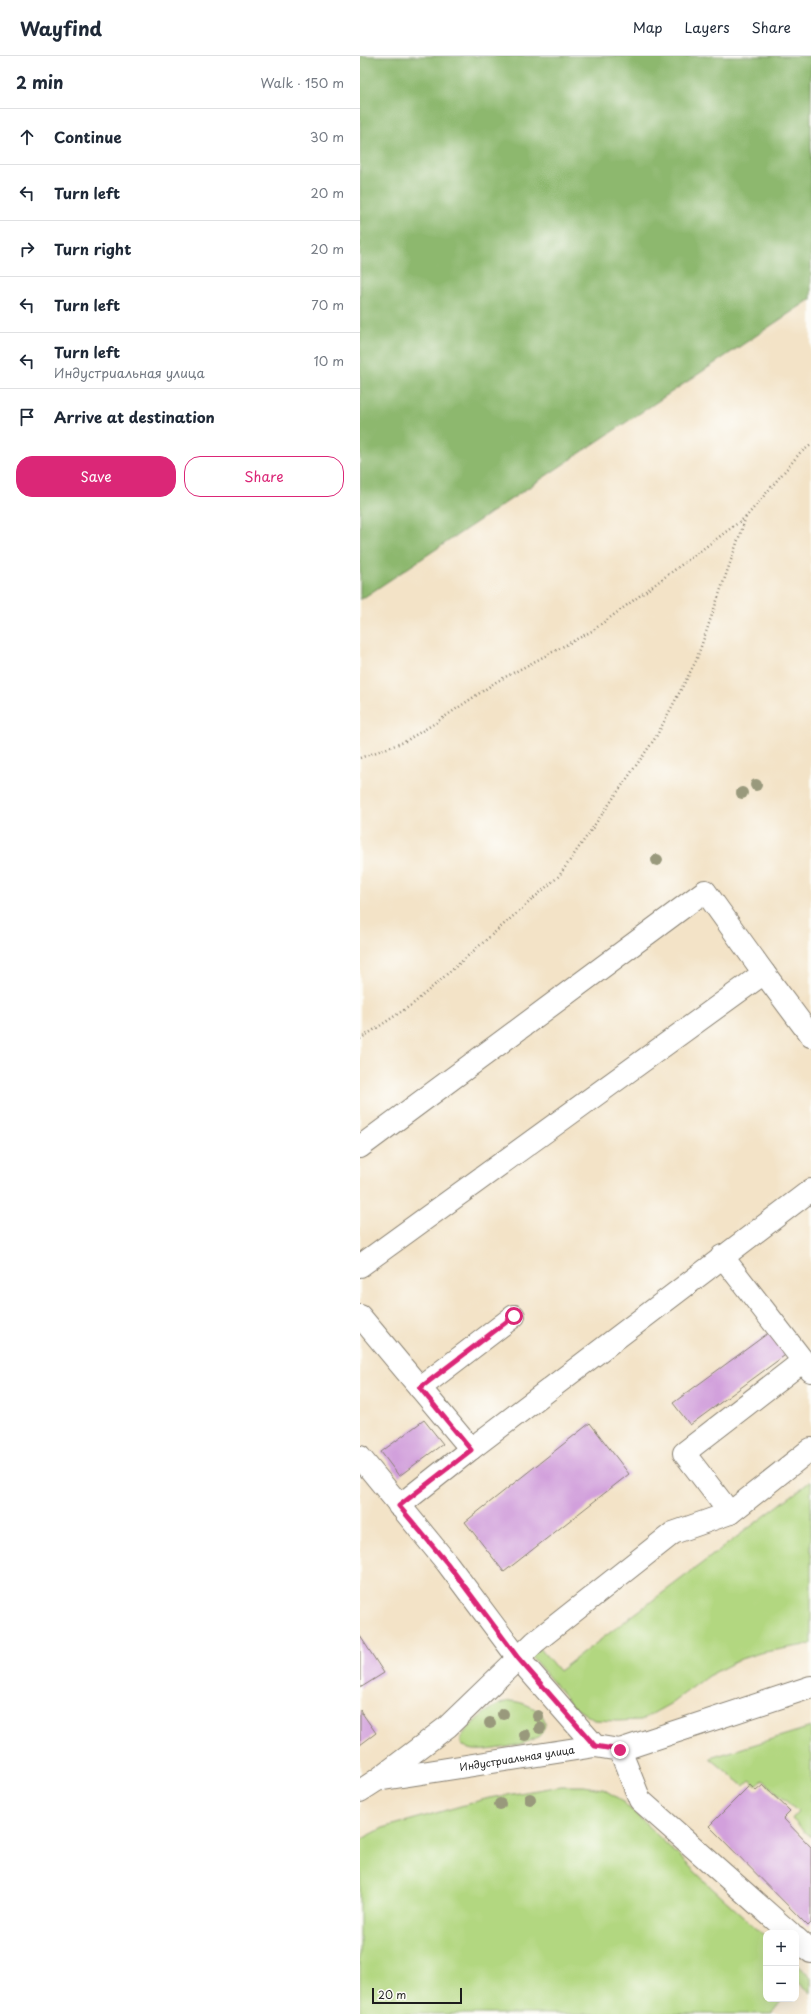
<!DOCTYPE html>
<html lang="en">
<head>
<meta charset="utf-8">
<style>
  body { margin:0; font-family:"Playpen Sans",sans-serif; background:#f6f6f7; color:#1f2937 }
  .controls { position:absolute; right:12px; bottom:12px; display:grid; overflow:hidden; border-radius:8px; box-shadow:0 4px 16px #0002 }
  .controls button { width:36px; height:36px; display:grid; place-items:center; padding:0; border:0; border-bottom:1px solid #e0e1e3; background:#fff; color:#1f2937; font:20px sans-serif }
  .scale { position:absolute; left:12px; bottom:10px; width:90px; box-sizing:border-box; padding-left:4px; border:2px solid #1c1c1c; border-top:0; font-size:11px; line-height:14px; white-space:nowrap; color:#1c1c1c; -webkit-text-stroke:3px #fdfcf7; paint-order:stroke }
  .stop { position:absolute; width:12px; height:12px; margin:-9px; border:3px solid #db2777; border-radius:50%; background:#fff }
  .stop.end { background:#db2777; border-color:#fff; box-shadow:0 1px 4px #0008 }
  .list { margin:0; padding:0; list-style:none }
  h2 { display:flex; justify-content:space-between; align-items:center; height:52px; margin:0; padding:0 16px; font-size:17px }
  h2 small { font-size:13px; font-weight:400; color:#747a83 }
  .list li { display:grid; grid-template-columns:26px 1fr auto; gap:12px; align-items:center; box-sizing:border-box; height:56px; padding:0 16px; border-top:1px solid #e0e1e3 }
  .list b { display:block; font-size:15px; white-space:nowrap }
  .list p { margin:0; font-size:13px; white-space:nowrap; color:#747a83 }
  .list em { font-size:13px; font-style:normal; color:#747a83 }
  .actions { display:flex; gap:8px; padding:12px 16px }
  .actions a { flex:1; padding:9px 0; border:1px solid #db2777; border-radius:16px; text-align:center; font-size:14px; color:#db2777 }
  .actions .main { background:#db2777; color:#fff }
  .icon { flex:none; width:22px; height:22px; fill:none; stroke:currentColor; stroke-width:2; stroke-linecap:round; stroke-linejoin:round }
  .map { position:relative; flex:none; width:451px; height:1958px; overflow:hidden }
  header { display:flex; align-items:center; gap:24px; box-sizing:border-box; height:56px; padding:0 20px; background:#fff; border-bottom:1px solid #e0e1e3 }
  header strong { font-size:19px }
  nav { display:flex; gap:22px; margin-inline-start:auto; font-size:14px }
  main { display:flex }
  aside { flex:1; background:#fff }
  .map>svg:first-child { display:block }
  .green { fill:#b2d780; stroke:#677a4e }
  .forest { fill:#8db86e; stroke:#546a45 }
  .building { fill:#d2a0dc }
  .lines { fill:none; stroke-linecap:round; stroke-linejoin:round }
  .minor-casing { stroke:#888072; stroke-width:24 }
  .path { stroke:#888072; stroke-width:2.5; stroke-dasharray:1 3; stroke-linecap:butt }
  .minor { stroke:#fff; stroke-width:22 }
  .tree { fill:#99997c }
  .route { stroke:#db2777; stroke-width:5 }
  .labels { text-anchor:middle; stroke-width:4; stroke-linejoin:round; paint-order:stroke }
  .street-label { font-size:10px; fill:#1c1c1c; stroke:#fdfcf7 }
</style>
</head>
<body>
<header>
<strong>Wayfind</strong>
<nav><a>Map</a><a>Layers</a><a>Share</a></nav>
</header>
<main>
<aside>
<h2>2 min<small>Walk · 150 m</small></h2>
<ul class="list">
<li><svg class="icon" aria-label="ahead" viewBox="0 0 24 24"><path d="M12 20V5M6 11l6-6 6 6"/></svg><div><b>Continue</b></div><em>30 m</em></li>
<li><svg class="icon" aria-label="left" viewBox="0 0 24 24"><path d="M17 20v-9H6M10 6l-5 5 5 5"/></svg><div><b>Turn left</b></div><em>20 m</em></li>
<li><svg class="icon" aria-label="right" viewBox="0 0 24 24"><path d="M7 20v-9h11M14 6l5 5-5 5"/></svg><div><b>Turn right</b></div><em>20 m</em></li>
<li><svg class="icon" aria-label="left" viewBox="0 0 24 24"><path d="M17 20v-9H6M10 6l-5 5 5 5"/></svg><div><b>Turn left</b></div><em>70 m</em></li>
<li><svg class="icon" aria-label="left" viewBox="0 0 24 24"><path d="M17 20v-9H6M10 6l-5 5 5 5"/></svg><div><b>Turn left</b><p>Индустриальная улица</p></div><em>10 m</em></li>
<li><svg class="icon" aria-label="arrive" viewBox="0 0 24 24"><path d="M6 21V4h12l-3 4 3 4H6"/></svg><div><b>Arrive at destination</b></div></li>
</ul>
<div class="actions"><a class="main">Save</a><a>Share</a></div>
</aside>
<div class="map">
<svg width="451" height="1958" viewBox="0 0 451 1958">
  <rect width="100%" height="100%" fill="#fdfcf7"/>
  <filter id="ink" filterUnits="userSpaceOnUse"><feTurbulence type="fractalNoise" baseFrequency=".025" numOctaves="2"/><feDisplacementMap in="SourceGraphic" scale="8" xChannelSelector="R" yChannelSelector="G"/><feConvolveMatrix kernelMatrix="1 2 1 2 8 2 1 2 1" color-interpolation-filters="sRGB"/></filter>
  <filter id="wash" filterUnits="userSpaceOnUse"><feTurbulence type="fractalNoise" baseFrequency=".012" numOctaves="4" result="noise"/><feDisplacementMap in="SourceGraphic" scale="16" xChannelSelector="R" yChannelSelector="G"/><feGaussianBlur stdDeviation="0.9" result="paint"/><feColorMatrix in="noise" values="0 0 0 0 0 0 0 0 0 0 0 0 0 0 0 0 0 1.4 0 .05"/><feComposite in="paint" operator="in"/></filter>
  <g filter="url(#wash)">
    <rect width="100%" height="100%" fill="#f3e3c7"/>
    <path class="green" d="M451,1425V1588L400,1597L381,1603L348,1620L310,1648L281,1664L257,1665L234,1664L214,1651L171,1600L178,1590L199,1615Z
      M151,1645C166,1646 197,1659 180,1679C172,1688 127,1696 114,1694C108,1693 105,1691 101,1687V1681C112,1666 132,1648 151,1645Z
      M451,1671V1781L432,1763L438,1756L403,1724L397,1730L390,1724L384,1730L350,1702Z
      M201,1730H223L243,1733L261,1744L353,1833L406,1881V1943H424L412,1958H0V1784L23,1772L129,1742Z
      M436,1908L451,1922V1937L439,1926L436,1929Z"/>
    <path class="forest" d="M0,0H451V243L0,544Z"/>
    <g id="blocks">
      <path class="building" d="M411,1275L428,1297L330,1369L313,1347Z
        M64,1364L83,1388L39,1420L21,1396Z
        M230,1367L269,1418L144,1516L105,1466Z
        M0,1580L24,1617L0,1632Z
        M0,1654L16,1677L0,1689Z
        M390,1729L396,1735L403,1729L430,1755L423,1762L451,1791V1867L448,1870L349,1770Z"/>
    </g>
  </g>
  <g filter="url(#ink)">
    <use href="#blocks" fill-opacity="0" stroke="#888072" stroke-width="1"/>
    <g class="lines">
      <g class="minor-casing">
        <g id="minor">
          <path d="M0,1091L345,835L404,917"/>
          <path d="M362,1200L451,1315"/>
          <path d="M0,1210L404,917L451,980"/>
          <path d="M0,1260L111,1393L451,1134"/>
          <path d="M60,1332L154,1260"/>
          <path d="M0,1401L87,1507L158,1602L235,1690"/>
          <path d="M39,1450L111,1393"/>
          <path d="M370,1457L324,1397L443,1305"/>
          <path d="M260,1694L280,1744L430,1877"/>
          <path d="M17,1724L87,1671L175,1586L313,1477L370,1457L451,1393"/>
          <path id="s1" d="M0,1735L17,1724L235,1690L260,1694L451,1631"/>
          <path d="M436,1882L451,1896"/>
        </g>
      </g>
      <path class="path" d="M0,702L44,686L77,666L136,626L232,575L386,461L440,397L451,389
        M0,983L53,948L199,820L296,681L336,605L386,461"/>
      <use href="#minor" class="minor"/>
    </g>
    <g class="tree">
      <circle cx="396" cy="729" r="6"/>
      <circle cx="382" cy="737" r="6"/>
      <circle cx="297" cy="804" r="6"/>
      <circle cx="143" cy="1658" r="6"/>
      <circle cx="178" cy="1660" r="6"/>
      <circle cx="130" cy="1667" r="6"/>
      <circle cx="180" cy="1672" r="6"/>
      <circle cx="165" cy="1679" r="6"/>
      <circle cx="170" cy="1743" r="6"/>
      <circle cx="140" cy="1748" r="6"/>
    </g>
  </g>
  <g class="lines" filter="url(#ink)">
    <path class="route" d="M154,1260L60,1332L111,1394L39,1450L87,1507L158,1602L235,1690L260,1694"/>
  </g>
  <g class="labels">
    <g class="street-label">
      <text dy="4" stroke="none"><textPath href="#s1" startOffset="162">Индустриальная улица</textPath></text>
    </g>
  </g>
</svg>
<div class="controls">
<button>+</button>
<button>−</button>
</div>
<div class="scale">20 m</div>
<div class="stop" style="left:154px;top:1260px"></div>
<div class="stop end" style="left:260px;top:1694px"></div>
</div>
</main>
</body>
</html>
